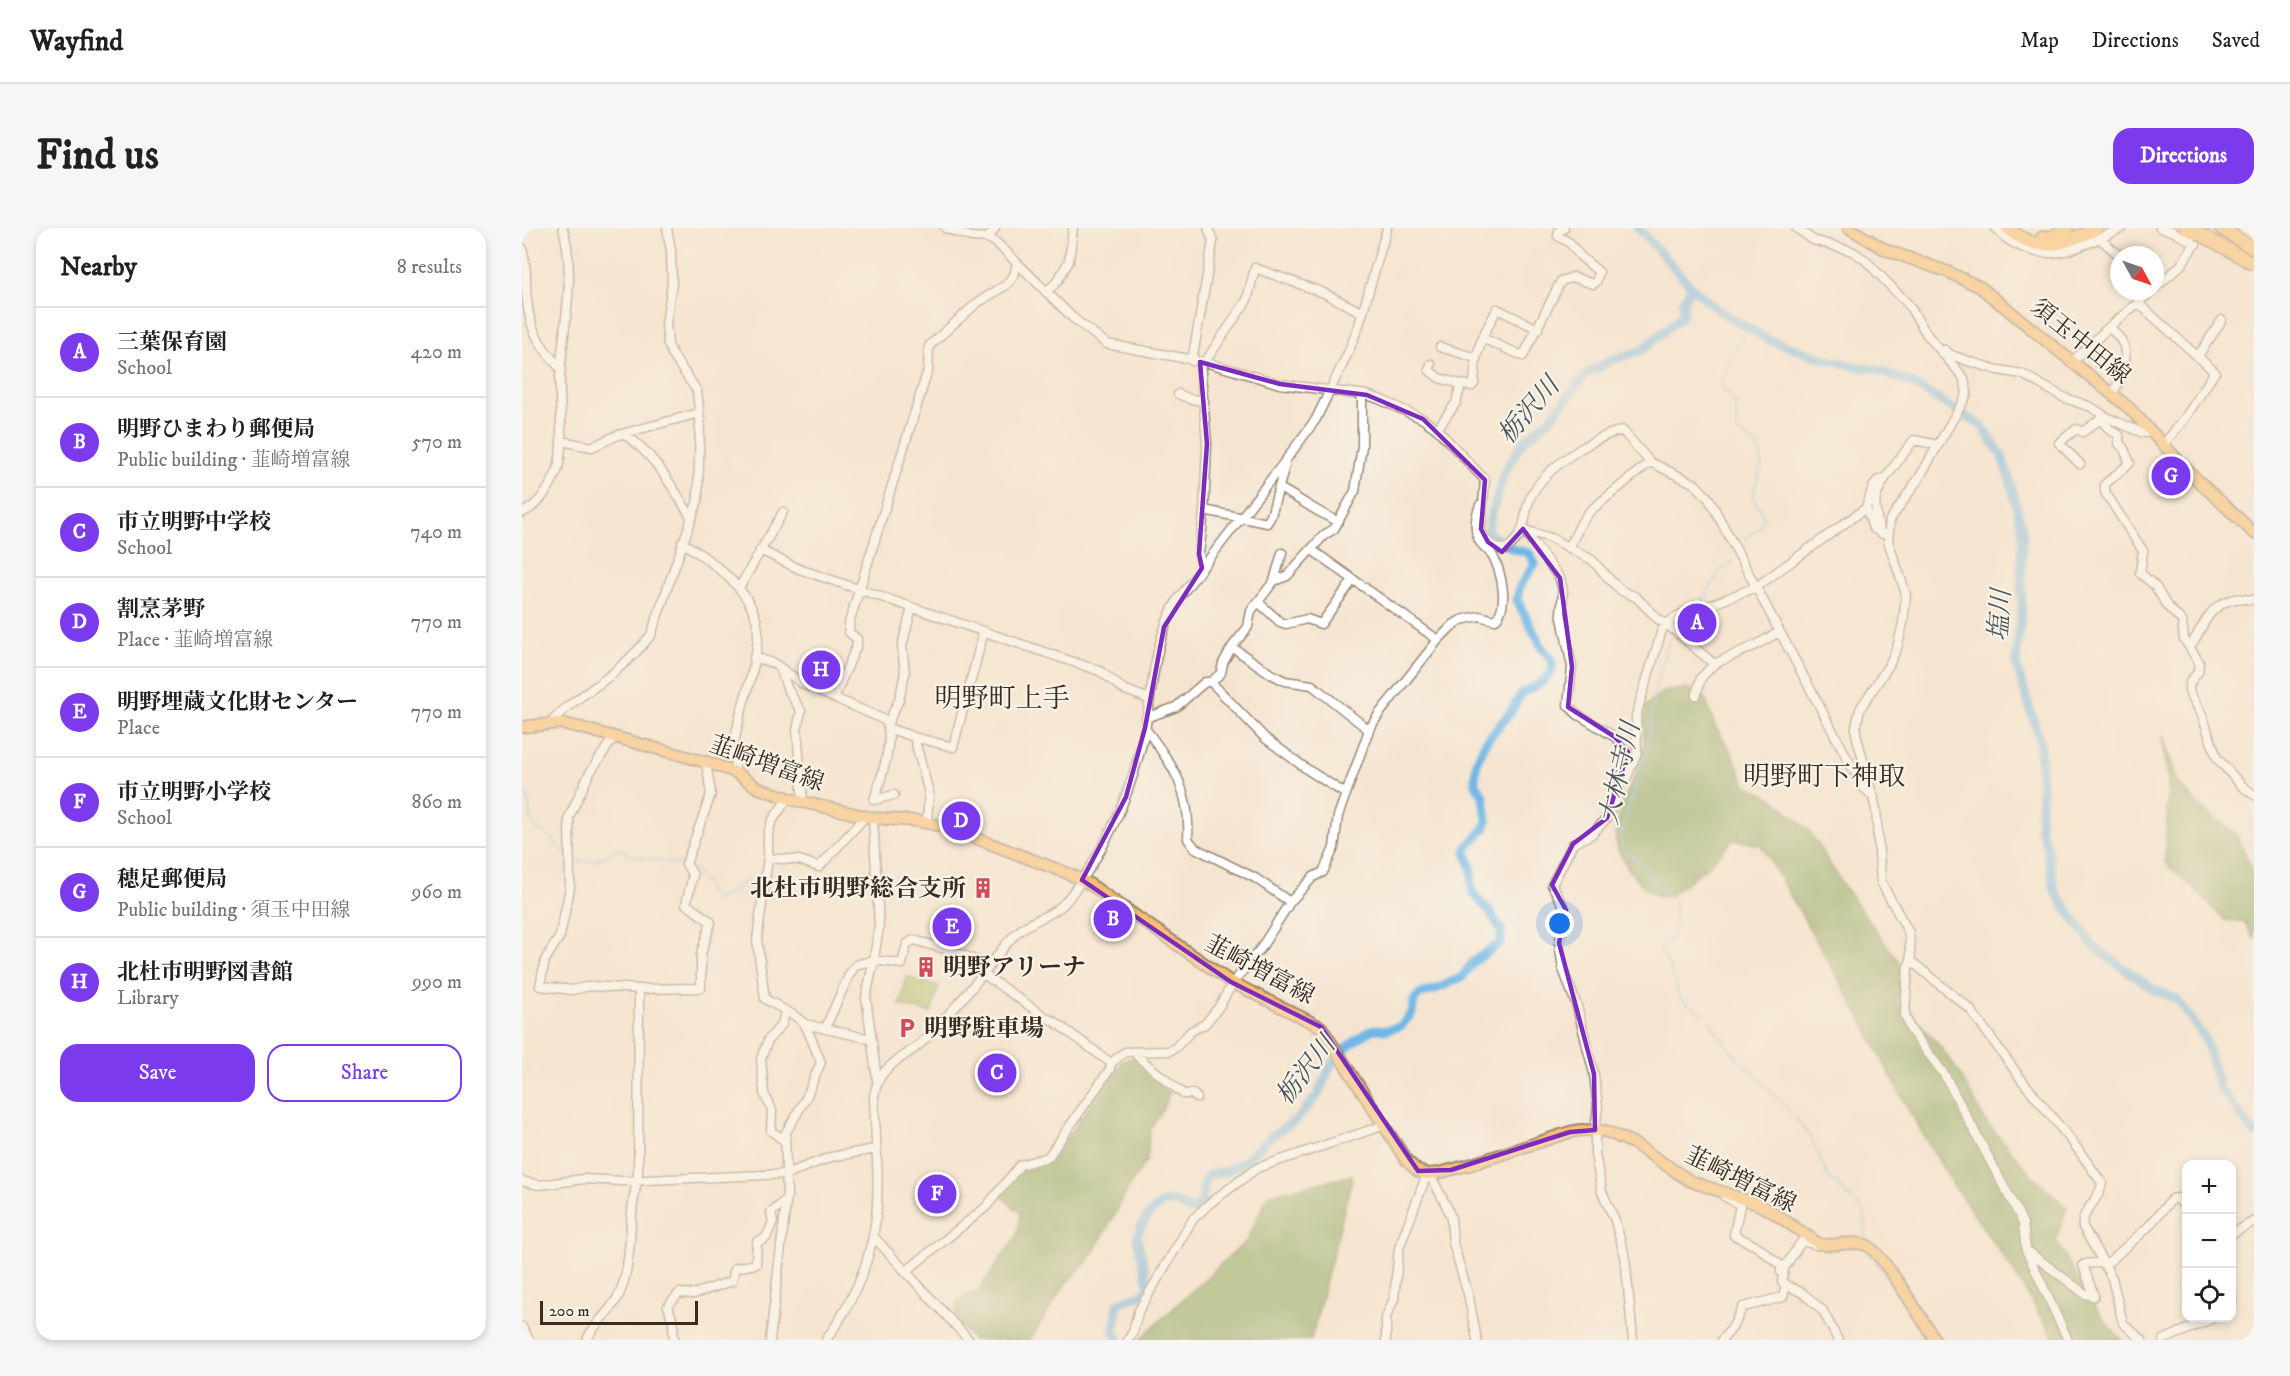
<!DOCTYPE html>
<html lang="en">
<head>
<meta charset="utf-8">
<style>
  body { margin:0; font-family:"IM FELL DW Pica","Noto Serif JP",serif; background:#f6f6f6; color:#202124 }
  .controls { position:absolute; right:18px; bottom:18px; display:grid; overflow:hidden; border-radius:12px; box-shadow:0 3px 9px #0003 }
  .controls button { width:54px; height:54px; display:grid; place-items:center; padding:0; border:0; border-bottom:2px solid #e0e0e0; background:#fff; color:#202124; font:30px sans-serif }
  .compass { position:absolute; left:1588px; top:18px; width:54px; height:54px; border-radius:50%; background:#fff; box-shadow:0 3px 9px #0003; rotate:130deg }
  .scale { position:absolute; left:18px; bottom:15px; width:158px; box-sizing:border-box; padding-left:6px; border:3px solid #3b2a1e; border-top:0; font-size:16px; line-height:21px; white-space:nowrap; color:#3b2a1e; -webkit-text-stroke:4px #f7f3e8; paint-order:stroke }
  .you { position:absolute; left:1038px; top:696px; width:21px; height:21px; margin:-15px; border:4px solid #fff; border-radius:50%; background:#1a73e8; box-shadow:0 0 0 9px #1a73e833 }
  .badge { display:grid; place-items:center; width:39px; height:39px; border-radius:50%; background:#7c3aed; color:#fff; font-size:20px; font-weight:700 }
  .pin { position:absolute; translate:-50% -50%; border:3px solid #fff; box-shadow:0 2px 6px #0006 }
  .list { margin:0; padding:0; list-style:none }
  h2 { display:flex; justify-content:space-between; align-items:center; height:78px; margin:0; padding:0 24px; font-size:26px }
  h2 small { font-size:20px; font-weight:400; color:#757577 }
  .list li { display:grid; grid-template-columns:39px 1fr auto; gap:18px; align-items:center; box-sizing:border-box; height:90px; padding:0 24px; border-top:2px solid #e0e0e0 }
  .list b { display:block; font-size:22px; white-space:nowrap }
  .list p { margin:0; font-size:20px; white-space:nowrap; color:#757577 }
  .list em { font-size:20px; font-style:normal; color:#757577 }
  .actions { display:flex; gap:12px; padding:18px 24px }
  .actions a { flex:1; padding:14px 0; border:2px solid #7c3aed; border-radius:18px; text-align:center; font-size:21px; color:#7c3aed }
  .actions .main { background:#7c3aed; color:#fff }
  .icon { flex:none; width:33px; height:33px; fill:none; stroke:currentColor; stroke-width:2; stroke-linecap:round; stroke-linejoin:round }
  .map { position:relative; flex:none; width:1732px; height:1112px; overflow:hidden; border-radius:18px }
  header { display:flex; align-items:center; gap:36px; box-sizing:border-box; height:84px; padding:0 30px; background:#fff; border-bottom:2px solid #e0e0e0 }
  header strong { font-size:28px }
  nav { display:flex; gap:33px; margin-inline-start:auto; font-size:21px }
  .intro { display:flex; align-items:center; justify-content:space-between; box-sizing:border-box; height:144px; padding:0 36px }
  h1 { margin:0; font-size:42px }
  .button { padding:15px 27px; border-radius:18px; background:#7c3aed; color:#fff; font-size:21px; font-weight:700 }
  main { display:flex; gap:36px; padding:0 36px }
  aside { flex:1; background:#fff; border-radius:18px; box-shadow:0 3px 9px #0003 }
  .map>svg:first-child { display:block }
  .green { fill:#a4be65; stroke:#707442; stroke-width:1.5 }
  .forest { fill:#83a55a; stroke:#5f683c; stroke-width:1.5 }
  .lines { fill:none; stroke-linecap:round; stroke-linejoin:round }
  .stream { stroke:#6fb7e6; stroke-width:1.5 }
  .river { stroke:#6fb7e6; stroke-width:9 }
  .minor-casing { stroke:#988877; stroke-width:11 }
  .major-casing { stroke:#988877; stroke-width:14 }
  .highway-casing { stroke:#988877; stroke-width:15 }
  .minor { stroke:#fff; stroke-width:8 }
  .major { stroke:#fbbe6e; stroke-width:10 }
  .highway { stroke:#fbbe6e; stroke-width:12 }
  .highway-bridge-casing { stroke:#988877; stroke-width:15; stroke-linecap:butt }
  .highway-bridge { stroke:#fbbe6e; stroke-width:12 }
  .marked { fill:none; stroke:#7b2cbf; stroke-width:4.5; stroke-linejoin:round }
  .labels { text-anchor:middle; stroke-width:4.5; stroke-linejoin:round; paint-order:stroke }
  .street-label { font-size:24px; fill:#3b2a1e; stroke:#f7f3e8 }
  .poi-label { font-size:24px; font-weight:bold; fill:#3b2a1e; stroke:#f7f3e8; text-anchor:start }
  .water-label { font-size:26px; font-style:italic; fill:#4b545a; stroke:#f7f3e8 }
  .quarter-label { font-size:27px; fill:#3b2a1e; stroke:#f7f3e8 }
</style>
</head>
<body>
<header>
<strong>Wayfind</strong>
<nav><a>Map</a><a>Directions</a><a>Saved</a></nav>
</header>
<div class="intro"><h1>Find us</h1><a class="button">Directions</a></div>
<main>
<aside>
<h2>Nearby<small>8 results</small></h2>
<ul class="list">
<li><span class="badge">A</span><div><b>三葉保育園</b><p>School</p></div><em>420 m</em></li>
<li><span class="badge">B</span><div><b>明野ひまわり郵便局</b><p>Public building · 韮崎増富線</p></div><em>570 m</em></li>
<li><span class="badge">C</span><div><b>市立明野中学校</b><p>School</p></div><em>740 m</em></li>
<li><span class="badge">D</span><div><b>割烹茅野</b><p>Place · 韮崎増富線</p></div><em>770 m</em></li>
<li><span class="badge">E</span><div><b>明野埋蔵文化財センター</b><p>Place</p></div><em>770 m</em></li>
<li><span class="badge">F</span><div><b>市立明野小学校</b><p>School</p></div><em>860 m</em></li>
<li><span class="badge">G</span><div><b>穂足郵便局</b><p>Public building · 須玉中田線</p></div><em>960 m</em></li>
<li><span class="badge">H</span><div><b>北杜市明野図書館</b><p>Library</p></div><em>990 m</em></li>
</ul>
<div class="actions"><a class="main">Save</a><a>Share</a></div>
</aside>
<div class="map">
<svg width="1732" height="1112" viewBox="0 0 1732 1112">
  <rect width="100%" height="100%" fill="#f7f3e8"/>
  <filter id="ink" filterUnits="userSpaceOnUse"><feTurbulence type="fractalNoise" baseFrequency=".0167" numOctaves="2"/><feDisplacementMap in="SourceGraphic" scale="12" xChannelSelector="R" yChannelSelector="G"/><feConvolveMatrix kernelMatrix="1 2 1 2 8 2 1 2 1" color-interpolation-filters="sRGB"/></filter>
  <filter id="wash" filterUnits="userSpaceOnUse"><feTurbulence type="fractalNoise" baseFrequency=".008" numOctaves="4" result="noise"/><feDisplacementMap in="SourceGraphic" scale="24" xChannelSelector="R" yChannelSelector="G"/><feGaussianBlur stdDeviation="1.35" result="paint"/><feColorMatrix in="noise" values="0 0 0 0 0 0 0 0 0 0 0 0 0 0 0 0 0 1.4 0 .05"/><feComposite in="paint" operator="in"/></filter>
  <g filter="url(#wash)">
    <rect width="100%" height="100%" fill="#f5e5d0"/>
    <path class="green" d="M385,749L417,758L409,785L378,777Z"/>
    <path class="forest" d="M1165,460L1183,470L1194,500L1209,523L1224,557L1252,571L1288,604L1323,660L1380,738L1377,768L1384,780L1418,818L1439,848L1464,894L1516,954L1545,979L1534,1012C1551,1042 1575,1091 1601,1112H1533L1488,1038L1430,955L1384,878L1338,788L1239,617L1211,612L1185,639L1147,668L1137,669L1121,659L1107,642L1097,624L1093,608L1098,580L1121,530L1123,478L1140,464Z
      M1641,508L1656,555L1680,580L1715,607L1732,647V712L1723,695L1702,692L1678,666L1643,635L1646,557Z
      M611,829L628,843L648,865L640,883L628,901L625,932L608,957L596,981L567,1032L544,1055L508,1112H451L432,1090L436,1073L457,1062L495,1007L498,985L478,967L498,943L528,934L573,870L590,850L600,833Z
      M831,947L789,1112H617L725,1012L746,967Z"/>
    <g class="lines">
      <path class="stream" d="M1222,312L1237,300L1242,288L1231,269L1240,234L1235,217L1215,204L1214,176L1199,157L1201,145L1226,99
        M1178,376L1199,342L1206,339L1210,333
        M1161,390L1174,382
        M1149,405L1133,461L1126,515L1100,605L1099,618L1125,642L1136,658L1150,670L1153,676V697L1150,709L1139,721L1152,750L1158,771L1182,786
        M0,562C10,572 6,580 9,593C12,601 20,603 26,608C33,614 36,620 44,624
        M52,630C65,640 85,628 97,621L108,627L161,637
        M171,640L194,672L213,662L225,651
        M1187,793L1208,822L1269,884
        M1274,891L1288,908L1305,947L1342,984L1343,1011
        M1342,1022L1351,1030
        M1354,1033L1402,1104"/>
      <path class="river" d="M1116,0L1170,59L1196,82L1247,112L1303,131L1340,140L1353,141L1389,155L1460,198L1469,212L1479,226L1488,252L1501,305L1499,335L1500,376L1494,436L1518,513L1520,567L1518,600L1524,616L1533,664L1571,718L1632,762L1655,771L1682,809L1698,860L1732,905
        M597,1112L592,1104L596,1076C607,1069 619,1071 627,1060L615,1010C617,998 632,976 645,974C654,973 660,977 667,982H673C687,968 677,960 686,947L705,943L724,932L748,909L774,892L795,868L809,837L825,819L844,805L852,801L865,802L879,798L890,785L892,772L898,766L914,761L940,749L951,734L979,714V702L968,684L952,667L949,659L950,643L944,624L945,619L962,601L965,593L962,569L954,557L953,550L955,533L964,513L988,485L999,466L1020,454L1029,445L1030,439V432L1020,420L995,372L998,358L1013,336L1007,325L991,321L967,305L966,299L982,245L995,223L1003,212L1029,190L1064,146L1092,131L1120,122L1161,87V73L1170,59"/>
    </g>
  </g>
  <g filter="url(#ink)">
    <g class="lines">
      <g class="minor-casing">
        <path id="minor" d="M423,0L449,9L466,10L475,15L551,90L585,116L683,134L758,156L845,167L857,171L901,191L915,201L963,252L959,301C962,312 972,322 984,321C1005,305 1000,296 1007,273C1018,242 1070,210 1100,202L1128,234L1173,256L1187,271L1331,541L1342,560L1352,569
          M1274,0L1291,12L1330,23L1342,31L1386,76L1406,108L1442,150L1445,165L1442,172L1397,250L1368,292L1366,313L1384,366L1381,395L1375,420L1367,437L1338,481L1334,499V506L1354,581L1359,654L1387,705L1389,733L1386,738L1383,787L1388,801L1422,846L1497,987L1501,996L1504,1022L1546,1112
          M1474,0C1487,18 1516,28 1538,24C1557,21 1582,8 1600,0
          M1638,0L1650,3L1674,16
          M466,10L473,0
          M1577,10L1597,27
          M0,20C4,33 4,47 4,61C6,98 14,114 39,141
          M1633,60L1659,37L1683,0
          M1615,63L1620,71
          M524,64L535,54L547,33L551,0
          M1616,75L1693,144L1663,190L1641,217
          M1587,99C1592,104 1597,108 1600,114C1609,130 1598,153 1590,167
          M960,110L1001,128L1039,53L1051,49L1071,56L1074,54L1077,44L1058,28L1048,15L1036,8L1037,3L1042,0
          M918,119L954,130
          M1423,122L1429,127L1446,133L1476,142L1500,146L1543,170L1569,179L1586,190L1621,205L1629,204
          M1676,128L1700,92
          M670,133L691,13L686,0
          M678,134L685,216L682,284L677,326L680,340
          M683,134L725,72L733,40L802,65L841,85
          M1550,134L1587,99L1630,63
          M909,136L907,142L917,150L939,156
          M656,166L668,171L682,173
          M1581,187L1578,191L1588,202L1597,207V216L1601,219L1608,235L1583,256V264L1621,323L1618,345L1633,358L1645,378L1660,393L1662,411L1677,434L1676,444L1668,454L1667,463L1680,487L1695,530L1719,557L1732,567
          M915,201L934,175L939,156L950,158L952,156L954,130L960,110L975,81L1016,101
          M102,206C132,225 151,260 169,289
          M39,213L70,219L96,207L177,185
          M1558,236L1537,215L1554,201L1561,204L1578,191
          M757,260C777,270 795,285 816,293
          M1344,280L1351,300L1361,306
          M682,282L745,295L749,288L763,237
          M0,285C17,277 28,260 35,243C43,221 37,177 38,151C40,101 55,50 41,0
          M1001,301L1038,350L1041,363L1039,385L1050,439L1046,477L1055,486L1093,509L1106,524L1095,567L1085,590L1070,606L1051,616L1030,657L1044,682L1037,715L1041,741L1055,778L1072,846L1076,879L1073,902V926L1080,964L1092,990L1103,1028L1111,1112
          M1002,302L1029,310L1070,332L1090,354L1100,363L1114,369L1136,391L1147,398L1192,436
          M1358,304C1353,281 1349,271 1363,251
          M160,314C190,333 238,367 236,408C234,445 217,480 212,517C211,526 214,535 213,544
          M1047,320L1059,295L1068,283L1128,234
          M238,322L277,341L578,443L601,461L627,471
          M790,322L916,412
          M752,353L765,348L802,307L812,301L833,263L840,218V167
          M217,360L261,284
          M736,374L758,394L764,396L785,391L799,396L831,352
          M710,419L749,446L763,453L790,457L847,502
          M1668,419C1681,400 1686,376 1713,371C1719,370 1726,372 1732,372
          M232,429L253,436L281,456L363,492C374,509 358,554 352,572L372,567
          M258,440L265,460L279,483L275,502L281,574
          M689,454L743,510L786,542L824,566
          M1174,467L1179,450L1192,436L1234,417L1257,404
          M312,470L335,417V411L327,404V395L406,142L407,118L455,75L484,57L492,48L495,35
          M624,490L654,479L683,454H689L699,445L701,435L710,419L726,399L729,383L752,353L760,325
          M29,495C42,479 60,468 77,456C96,442 114,426 129,407L176,272L178,191L175,163L152,129L146,117L144,96L150,55L149,23L145,0
          M366,495L377,472L383,445L380,418L390,379
          M366,500L392,509L407,565L405,594
          M623,500C651,538 669,562 666,611L673,620L733,650L768,674
          M92,509L67,546L47,589L48,660L38,708L23,732L18,758L50,762L68,758L117,761
          M392,509L431,519L462,403
          M1104,551L1115,525L1114,487L1140,402L1144,396L1173,378L1181,380L1234,359L1344,280L1351,259L1355,253L1363,250L1392,212L1416,217
          M351,590L357,697L352,732L344,769L355,852
          M246,630L277,632L297,639L344,588
          M1389,733L1448,781L1499,851L1552,916L1580,955C1579,971 1558,983 1561,999L1590,1050L1601,1095L1620,1112
          M461,746L525,790L533,794L589,835
          M283,796L348,811
          M303,801L327,747L334,737L352,732L380,736L385,716L392,712C419,720 442,725 467,739
          M615,824V828L661,866H671L675,870
          M263,913L249,903L250,882L242,865L239,831L246,812L260,796L263,784
          M0,953L17,957L62,951L100,953L264,946L309,929L353,921
          M1202,968L1218,977L1212,1007L1236,1019L1259,1038V1044
          M1710,1006L1732,993
          M351,1008L447,1112
          M1507,1024L1563,1066L1572,1068L1561,1037C1569,1033 1579,1037 1588,1033L1625,1000L1650,971L1655,970L1664,980
          M383,1044L464,979L498,937L526,929L588,841L589,835L603,824L647,823L653,820L669,803L683,796L696,780L711,755L739,720L768,674L791,649L801,644L812,620L816,588L847,502L857,486L916,412L931,397L939,392L957,388L973,392C988,378 979,344 971,328C967,321 958,318 956,310C952,300 954,287 958,277
          M1264,1057L1281,1065L1301,1083L1316,1112
          M1710,1067V1076
          M0,1099L7,1112
          M65,1112C73,1093 93,1081 99,1062C112,1027 105,987 116,951L117,761L179,760V726L189,694L164,676L171,647L164,636L189,566L184,534
          M152,1112L151,1094L146,1078L157,1065L172,1066L210,1053L213,1040L234,1036L235,1014L244,1010L251,994L249,985L264,972
          M248,1112L265,967L263,906L284,870L299,834L283,796L273,788L243,771L235,712L246,630V605L250,593L266,570
          M304,1112C330,1076 349,1034 354,989C358,949 353,908 352,868C357,837 377,834 398,816C422,794 444,767 465,741C475,728 484,714 497,703C513,690 534,687 546,671C585,621 610,563 623,502C631,458 632,410 656,371L763,233L794,191L826,125L837,97L865,0
          M606,1112L611,1104L616,1084L671,991L688,975L735,940L863,897
          M864,1112V1089L872,1071L877,1020L905,946L912,954L924,977L929,990L931,1015L947,1070L955,1112
          M1200,1112L1210,1100L1221,1079L1261,1069L1264,1057L1260,1054L1262,1040L1280,1013L1296,1017
          M1641,1112L1691,1090"/>
      </g>
      <g class="major-casing">
        <path id="major" d="M1327,0L1364,22L1426,44L1458,59L1607,180L1669,246L1732,305
          M0,499L38,495L56,499L184,534L213,544L236,560L272,572L351,590L396,593L427,600L550,647L569,657L709,754L799,799L884,932L896,943L905,946L917,945L947,937L1048,904L1059,902L1083,903L1111,915L1168,953L1235,976L1249,983L1297,1016C1312,1019 1329,1012 1344,1017C1360,1023 1401,1094 1413,1112"/>
      </g>
      <g class="highway-casing">
        <path id="highway" d="M1486,0C1516,28 1543,15 1575,0
          M1664,0L1676,5
          M1699,0L1732,21
          M1520,10L1530,9L1545,0"/>
      </g>
      <use href="#minor" class="minor"/>
      <use href="#major" class="major"/>
      <use href="#highway" class="highway"/>
      <g class="highway-bridge-casing">
        <path id="highway-bridge" d="M1676,5L1732,36"/>
      </g>
      <use href="#highway-bridge" class="highway-bridge"/>
    </g>
  </g>
  <path d="M0 0H1732V1112H0ZM678,134L758,156L845,167L901,191L963,252L959,301L966,314L980,324L1001,301L1038,350L1050,439L1046,479L1093,509L1106,524L1085,590L1051,616L1030,657L1044,682L1037,715L1072,846L1073,902L1048,904L929,942L896,943L799,799L709,754L560,652L604,569L623,500L642,399L680,340L677,326L685,216Z" fill="#f5e5d0" fill-opacity=".55" fill-rule="evenodd"/>
  <path class="marked" d="M678,134L758,156L845,167L901,191L963,252L959,301L966,314L980,324L1001,301L1038,350L1050,439L1046,479L1093,509L1106,524L1085,590L1051,616L1030,657L1044,682L1037,715L1072,846L1073,902L1048,904L929,942L896,943L799,799L709,754L560,652L604,569L623,500L642,399L680,340L677,326L685,216Z"/>
  <defs>
    <g id="building-bare" transform="scale(1.62)"><path d="M-4-6H4V6H1V3H-1V6H-4ZM-2.5-4.3h1.7v1.8h-1.7ZM.8-4.3h1.7v1.8H.8ZM-2.5-1h1.7V.8h-1.7ZM.8-1h1.7V.8H.8Z" fill="#d1495b" stroke="#f7f3e8" stroke-width="2.5" paint-order="stroke"/></g>
    <g id="parking-bare" transform="scale(1.62)"><path d="M-3.5-5.5H1a3.5 3.5 0 0 1 0 7H-1V5.5H-3.5ZM-1-3.4V-.6H.8a1.4 1.4 0 0 0 0-2.8Z" fill="#d1495b" stroke="#f7f3e8" stroke-width="2.5" paint-order="stroke"/></g>
  </defs>
  <g fill-rule="evenodd">
    <use href="#building-bare" x="461" y="660"/>
    <use href="#building-bare" x="404" y="739"/>
    <use href="#parking-bare" x="385" y="800"/>
  </g>
  <g class="labels">
    <g class="street-label">
      <text transform="translate(1559 113) rotate(39)" y="8">須玉中田線</text>
      <text transform="translate(245 535) rotate(20)" y="8">韮崎増富線</text>
      <text transform="translate(738 741) rotate(28)" y="8">韮崎増富線</text>
      <text transform="translate(1219 951) rotate(26)" y="8">韮崎増富線</text>
    </g>
    <g class="poi-label">
      <text x="444" y="668" text-anchor="end">北杜市明野総合支所</text>
      <text x="421" y="747">明野アリーナ</text>
      <text x="402" y="808">明野駐車場</text>
    </g>
    <g class="water-label">
      <text transform="translate(1006 182) rotate(-49)" y="9">栃沢川</text>
      <text transform="translate(1477 387) rotate(-86)" y="9">塩川</text>
      <text transform="translate(1097 545) rotate(-77)" y="9">大林寺川</text>
      <text transform="translate(783 842) rotate(-52)" y="9">栃沢川</text>
    </g>
    <g class="quarter-label">
      <text x="480" y="479">明野町上手</text>
      <text x="1302" y="557">明野町下神取</text>
    </g>
  </g>
</svg>
<div class="controls">
<button>+</button>
<button>−</button>
<button><svg class="icon" aria-label="locate" viewBox="0 0 24 24"><circle cx="12" cy="12" r="6"/><path d="M12 2v4M12 18v4M2 12h4M18 12h4"/></svg></button>
</div>
<svg class="compass" viewBox="-18 -18 36 36"><path d="M0-13l5 13h-10z" fill="#e53935"/><path d="M0 13l5-13h-10z" fill="#757577"/></svg>
<div class="scale">200 m</div>
<div class="you"></div>
<div class="pin badge" style="left:1175px;top:395px">A</div>
<div class="pin badge" style="left:591px;top:691px">B</div>
<div class="pin badge" style="left:475px;top:845px">C</div>
<div class="pin badge" style="left:439px;top:593px">D</div>
<div class="pin badge" style="left:430px;top:699px">E</div>
<div class="pin badge" style="left:415px;top:966px">F</div>
<div class="pin badge" style="left:1649px;top:248px">G</div>
<div class="pin badge" style="left:299px;top:442px">H</div>
</div>
</main>
</body>
</html>
